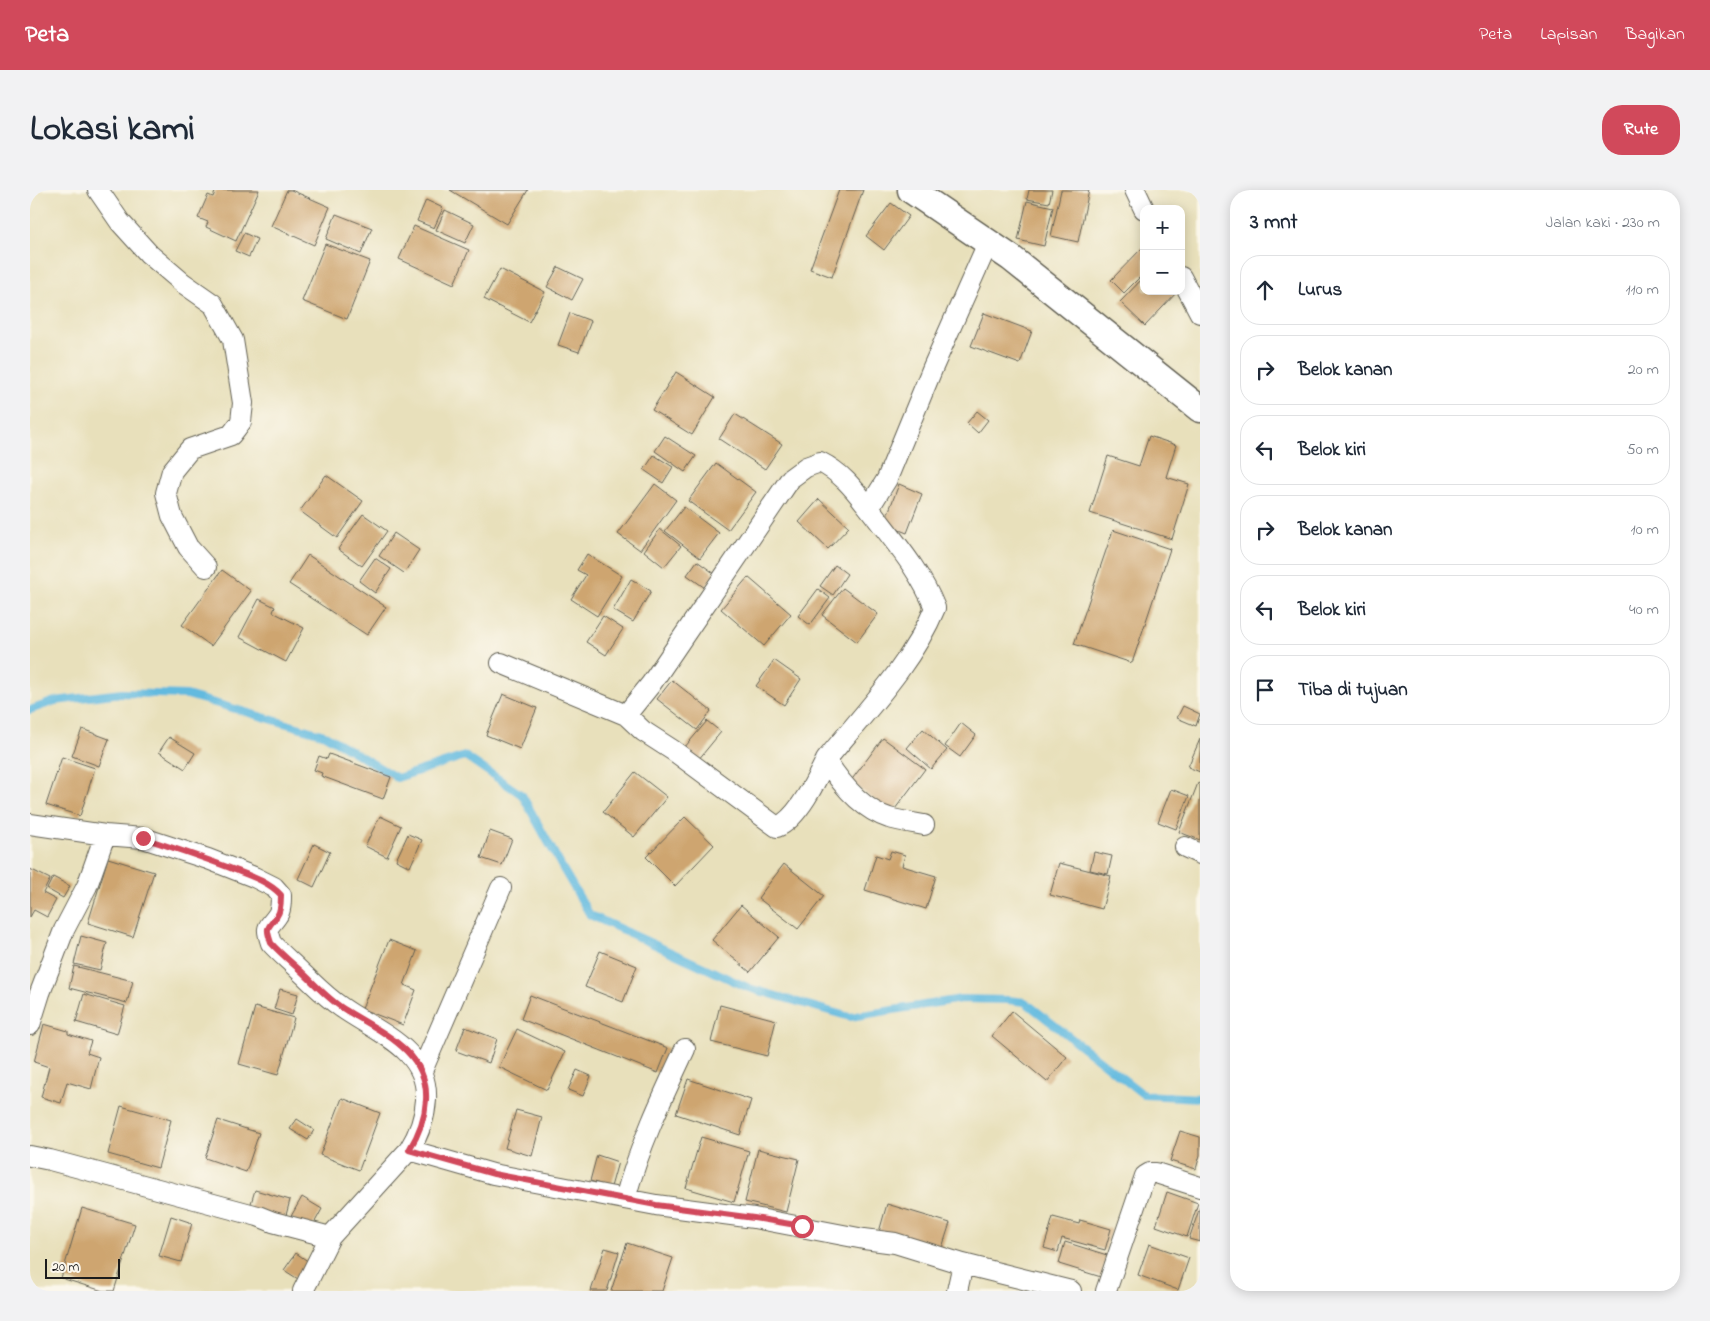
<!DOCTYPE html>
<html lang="id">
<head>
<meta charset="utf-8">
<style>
  body { margin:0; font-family:"Indie Flower",sans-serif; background:#f2f2f3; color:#1f2937 }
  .controls { position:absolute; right:15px; top:15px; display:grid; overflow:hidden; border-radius:10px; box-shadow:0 2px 12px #0003 }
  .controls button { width:45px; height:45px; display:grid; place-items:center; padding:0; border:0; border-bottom:1px solid #e0e1e3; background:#fff; color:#1f2937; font:25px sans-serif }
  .scale { position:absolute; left:15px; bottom:12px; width:75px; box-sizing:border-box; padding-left:5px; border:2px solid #1c1c1c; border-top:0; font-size:14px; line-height:18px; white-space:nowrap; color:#1c1c1c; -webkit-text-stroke:4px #fbf7ec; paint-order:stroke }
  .stop { position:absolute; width:15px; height:15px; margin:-11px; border:4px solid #d1495b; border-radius:50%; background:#fff }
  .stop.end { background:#d1495b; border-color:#fff; box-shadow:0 1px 5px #0008 }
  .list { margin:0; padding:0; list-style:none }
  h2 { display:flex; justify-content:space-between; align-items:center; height:65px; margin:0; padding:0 20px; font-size:21px }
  h2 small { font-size:16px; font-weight:400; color:#747a83 }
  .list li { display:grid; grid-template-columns:32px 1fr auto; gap:15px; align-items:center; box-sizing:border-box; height:70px; margin:0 10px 10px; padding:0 10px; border:1px solid #e0e1e3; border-radius:20px }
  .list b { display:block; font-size:19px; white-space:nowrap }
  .list em { font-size:16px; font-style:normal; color:#747a83 }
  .icon { flex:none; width:28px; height:28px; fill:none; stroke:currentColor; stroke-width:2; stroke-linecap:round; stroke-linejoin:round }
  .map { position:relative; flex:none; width:1170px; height:1101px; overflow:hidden; border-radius:20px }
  header { display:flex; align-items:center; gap:30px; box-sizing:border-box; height:70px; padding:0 25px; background:#d1495b; color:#fff }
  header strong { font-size:24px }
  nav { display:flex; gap:28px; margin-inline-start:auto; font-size:18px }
  .intro { display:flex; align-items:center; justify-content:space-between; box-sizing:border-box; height:120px; padding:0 30px }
  h1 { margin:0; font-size:35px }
  .button { padding:12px 22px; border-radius:20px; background:#d1495b; color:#fff; font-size:18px; font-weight:700 }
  main { display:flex; gap:30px; padding:0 30px }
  aside { flex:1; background:#fff; border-radius:20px; box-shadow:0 2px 12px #0003 }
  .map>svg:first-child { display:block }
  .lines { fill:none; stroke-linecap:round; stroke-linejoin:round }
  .stream { stroke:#62badf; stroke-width:8 }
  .building { fill:#cea56f }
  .minor-casing { stroke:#636154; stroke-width:22 }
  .tertiary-casing { stroke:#636154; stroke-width:29 }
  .minor { stroke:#fff; stroke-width:20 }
  .tertiary { stroke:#fff; stroke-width:26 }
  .route { stroke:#d1495b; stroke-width:6 }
</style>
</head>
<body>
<header>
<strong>Peta</strong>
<nav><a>Peta</a><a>Lapisan</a><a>Bagikan</a></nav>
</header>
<div class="intro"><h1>Lokasi kami</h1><a class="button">Rute</a></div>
<main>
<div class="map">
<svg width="1170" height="1101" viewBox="0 0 1170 1101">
  <rect width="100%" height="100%" fill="#fbf7ec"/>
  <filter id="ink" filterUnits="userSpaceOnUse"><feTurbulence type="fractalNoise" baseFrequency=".02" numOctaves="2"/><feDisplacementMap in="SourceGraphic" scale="10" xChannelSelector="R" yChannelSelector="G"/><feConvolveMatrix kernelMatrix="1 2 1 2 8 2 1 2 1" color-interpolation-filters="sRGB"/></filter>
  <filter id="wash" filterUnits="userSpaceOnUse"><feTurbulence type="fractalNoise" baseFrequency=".0096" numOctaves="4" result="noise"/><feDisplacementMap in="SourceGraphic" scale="20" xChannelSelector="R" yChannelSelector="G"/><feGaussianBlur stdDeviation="1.12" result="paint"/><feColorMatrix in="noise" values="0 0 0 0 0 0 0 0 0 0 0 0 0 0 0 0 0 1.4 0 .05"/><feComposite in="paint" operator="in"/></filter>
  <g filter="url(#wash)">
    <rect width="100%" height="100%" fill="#e8e0bb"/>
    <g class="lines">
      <path class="stream" d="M0,520L25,511L92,503L157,505L295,545L367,588L435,566L492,605L533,679L560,725L719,798L820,827L931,809L978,810L995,812L1114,905L1170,908"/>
    </g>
    <g id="blocks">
      <path class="building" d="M186,0H229L206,51L176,37L178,32L168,28L178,5L183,7Z
        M257,0H261L300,17L284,55L241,36Z
        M420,0H498L477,34Z
        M809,0H833L802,87L780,79Z
        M999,0H1022L1019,13L997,9Z
        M1031,0H1059L1048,52L1021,46Z
        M396,10L413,18L404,38L387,31Z
        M997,11L1023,17L1014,56L988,50Z
        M861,13L879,26L854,60L836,46Z
        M415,20L444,34L435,53L406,40Z
        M306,24L342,38L331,64L296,49Z
        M384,36L439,60L424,94L369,69Z
        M214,43L227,49L219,67L205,61Z
        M295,54L340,71L317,129L272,111Z
        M1114,56V83L1094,103L1081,90Z
        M528,77L553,89L542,110L517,97Z
        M470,79L515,102L499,132L454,109Z
        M1114,87V101H1148L1115,136L1090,112Z
        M540,123L561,131L549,162L528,155Z
        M954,123L1002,141L990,174L941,156Z
        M646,182L685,207L662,245L622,220Z
        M947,221L958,230L948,243L937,233Z
        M705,224L752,254L735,279L689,249Z
        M635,246L666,266L655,282L625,261Z
        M1119,246L1146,255L1136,287L1159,294L1142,349L1060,323L1078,266L1109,276Z
        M624,265L643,277L633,293L614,280Z
        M686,273L726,302L698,340L658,311Z
        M296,285L333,311L307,348L270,321Z
        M625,294L646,310L610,360L588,344Z
        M869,294L892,304L877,343L854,334Z
        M789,309L819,337L798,359L769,332Z
        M654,317L689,343L670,368L635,341Z
        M333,324L357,341L332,376L308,359Z
        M630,339L651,356L634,377L614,361Z
        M1083,340L1140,359L1102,473L1044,454Z
        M364,343L389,360L374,383L349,366Z
        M557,364L592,386L567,426L541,409L556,385L547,380Z
        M278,365L356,417L337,445L259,394Z
        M345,368L361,379L345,403L329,391Z
        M667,371L685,384L675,398L657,385Z
        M805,375L817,384L803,405L790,396Z
        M192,380L221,401L181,456L152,435Z
        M718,387L761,424L734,456L691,419Z
        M601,389L621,401L603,432L583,420Z
        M813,398L848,424L827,452L792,425Z
        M788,399L800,408L780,435L768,426Z
        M229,409L245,417L243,422L274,438L256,472L209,447Z
        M573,426L593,439L576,465L556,452Z
        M744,470L771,489L754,515L726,496Z
        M642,490L681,521L667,540L627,509Z
        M473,504L507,518L490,559L456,545Z
        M1153,516L1170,524L1166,536L1147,528Z
        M677,531L691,542L668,570L654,558Z
        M931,533L946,545L930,567L915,556Z
        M52,539L79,549L69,576L42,566Z
        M893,539L917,560L901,579L877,558Z
        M139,547L165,563L155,579L129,562Z
        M853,548L895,579L862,623L820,592Z
        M1170,549V582L1158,577Z
        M299,564L361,587L353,609L291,586L292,583L284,580L289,566L297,569Z
        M32,567L65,578L50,626L16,615Z
        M605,582L637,607L604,647L573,622Z
        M1168,593L1170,594V650L1149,642Z
        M1141,599L1159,606L1146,639L1128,632Z
        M350,626L371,636L357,667L335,656Z
        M655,627L684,655L645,696L616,667Z
        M460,641L482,649L472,675L451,668Z
        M378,644L392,650L380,677L366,670Z
        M284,654L300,662L284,697L268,689Z
        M861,661L875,665L872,676L906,686L896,719L835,700L846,665L858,669Z
        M1064,662L1082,666L1078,684L1060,680Z
        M78,668L124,682L103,747L58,733Z
        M1029,673L1081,686L1072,719L1020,705Z
        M754,674L794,706L768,739L728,708Z
        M0,679L20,689L13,703L26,710L17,727L4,720L0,727Z
        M23,687L40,696L33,708L17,699Z
        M711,715L749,747L720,782L682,750Z
        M51,746L77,753L70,780L44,774Z
        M359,750L387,761L374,795L386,800L373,835L332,819Z
        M570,761L607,776L593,812L555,797Z
        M44,776L103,791L97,813L39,798Z
        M250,799L268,804L262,825L244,819Z
        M54,804L95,816L87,844L46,832Z
        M500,805L638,858L628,883L491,829Z
        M690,815L746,830L737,866L681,852Z
        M225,817L264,828L248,885L209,874Z
        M982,821L1037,867L1017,892L962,846Z
        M14,834L38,841V844L61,851L57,863L69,867L61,899L37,892L31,913L11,907L19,877L4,872Z
        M435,837L467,849L459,873L426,861Z
        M487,839L535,862L517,900L469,877Z
        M547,880L561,886L553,906L538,900Z
        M658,889L721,910L710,945L646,924Z
        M312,908L350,923L329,980L290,965Z
        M91,916L141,930L128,978L78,964Z
        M486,920L512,927L502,966L475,958Z
        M267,929L284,940L278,950L260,939Z
        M188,930L229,943L216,982L175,968Z
        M1150,941L1170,947V965L1166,979L1140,971Z
        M671,947L719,961L704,1012L656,998Z
        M728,959L769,969L756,1022L715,1012Z
        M567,965L588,972L581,997L560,991Z
        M225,1000L260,1010L255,1029L219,1020Z
        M1137,1002L1168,1013L1157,1047L1126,1036Z
        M272,1007L292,1019L281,1039L260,1028Z
        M857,1014L920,1033L911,1061L849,1042Z
        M1170,1017V1052L1159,1049Z
        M52,1018L105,1034L84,1101H73L31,1088Z
        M141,1026L162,1033L151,1072L129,1066Z
        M1023,1027L1049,1034L1050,1030L1081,1039L1075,1060L1032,1048L1028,1062L1014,1058Z
        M1035,1052L1077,1065L1071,1087L1029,1074Z
        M597,1053L643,1068L632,1101H581Z
        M1119,1054L1159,1068L1148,1100L1108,1085Z
        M575,1058L589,1062L577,1101H561Z
        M266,1063L279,1072L268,1089L254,1080Z"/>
    </g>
  </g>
  <g filter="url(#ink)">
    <use href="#blocks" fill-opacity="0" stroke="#636154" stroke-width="1"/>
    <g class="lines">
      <g class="minor-casing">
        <path id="minor" d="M68,0L90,32L119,64L153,93L183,114L203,150L213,213L211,232L201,245L160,259L142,281L136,303L142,326L158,357L176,377
          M1105,0L1114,19
          M1151,87L1170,123
          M471,473L596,525
          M796,570C834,523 882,474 905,418C890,380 863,350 839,318
          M0,634L75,645L113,648L178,669L224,687L244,697L251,705C251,712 251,721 247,726C238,739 235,735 241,753C250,763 261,772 271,782C285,795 295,806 311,817C346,842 399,859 396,910C395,929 389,944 379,960
          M894,635C883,633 870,631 859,628C831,619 811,594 796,570C787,589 768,629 747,637L644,561L613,541L596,525L621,494L761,288L776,277L790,272C812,283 824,299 839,318L857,289L903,177L958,53
          M1155,657L1170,664
          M0,835L10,803L34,740L57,696L75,645
          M392,881L471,698
          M0,966L20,970L228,1026L243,1032L300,1047
          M595,1009C609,957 632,908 655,859
          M273,1101L300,1047L379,960L463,984L626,1015L724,1028L834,1049L865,1053L933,1074L1041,1101
          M927,1101L933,1074
          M1076,1101L1115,986L1120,983H1126L1170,997"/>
      </g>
      <g class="tertiary-casing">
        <path id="tertiary" d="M881,0L981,68L1170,219"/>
      </g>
      <use href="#minor" class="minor"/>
      <use href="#tertiary" class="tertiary"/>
    </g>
  </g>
  <g class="lines" filter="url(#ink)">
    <path class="route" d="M113,648C144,658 175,668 205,680C221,686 239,692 251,705C251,712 251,721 247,726C238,739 235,735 241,753C250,763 261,772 271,781C286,795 298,809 314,819C349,841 399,861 396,910C395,929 389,944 379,960L464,984L626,1015L724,1028L772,1036"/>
  </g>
</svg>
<div class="controls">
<button>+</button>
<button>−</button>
</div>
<div class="scale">20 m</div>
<div class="stop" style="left:772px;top:1036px"></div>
<div class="stop end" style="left:113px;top:648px"></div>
</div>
<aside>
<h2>3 mnt<small>Jalan kaki · 230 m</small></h2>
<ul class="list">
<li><svg class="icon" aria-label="ahead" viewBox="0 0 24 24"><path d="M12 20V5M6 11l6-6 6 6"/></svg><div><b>Lurus</b></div><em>110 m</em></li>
<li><svg class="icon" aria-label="right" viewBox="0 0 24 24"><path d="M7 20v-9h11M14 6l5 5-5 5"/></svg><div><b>Belok kanan</b></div><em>20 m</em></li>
<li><svg class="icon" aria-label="left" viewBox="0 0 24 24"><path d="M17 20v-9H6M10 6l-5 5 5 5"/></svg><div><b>Belok kiri</b></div><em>50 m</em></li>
<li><svg class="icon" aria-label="right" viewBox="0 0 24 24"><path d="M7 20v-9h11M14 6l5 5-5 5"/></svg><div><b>Belok kanan</b></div><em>10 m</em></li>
<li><svg class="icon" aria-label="left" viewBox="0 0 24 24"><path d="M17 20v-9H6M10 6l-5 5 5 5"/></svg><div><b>Belok kiri</b></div><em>40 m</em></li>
<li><svg class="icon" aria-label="arrive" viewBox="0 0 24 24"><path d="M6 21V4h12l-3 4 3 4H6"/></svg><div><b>Tiba di tujuan</b></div></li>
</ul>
</aside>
</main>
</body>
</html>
